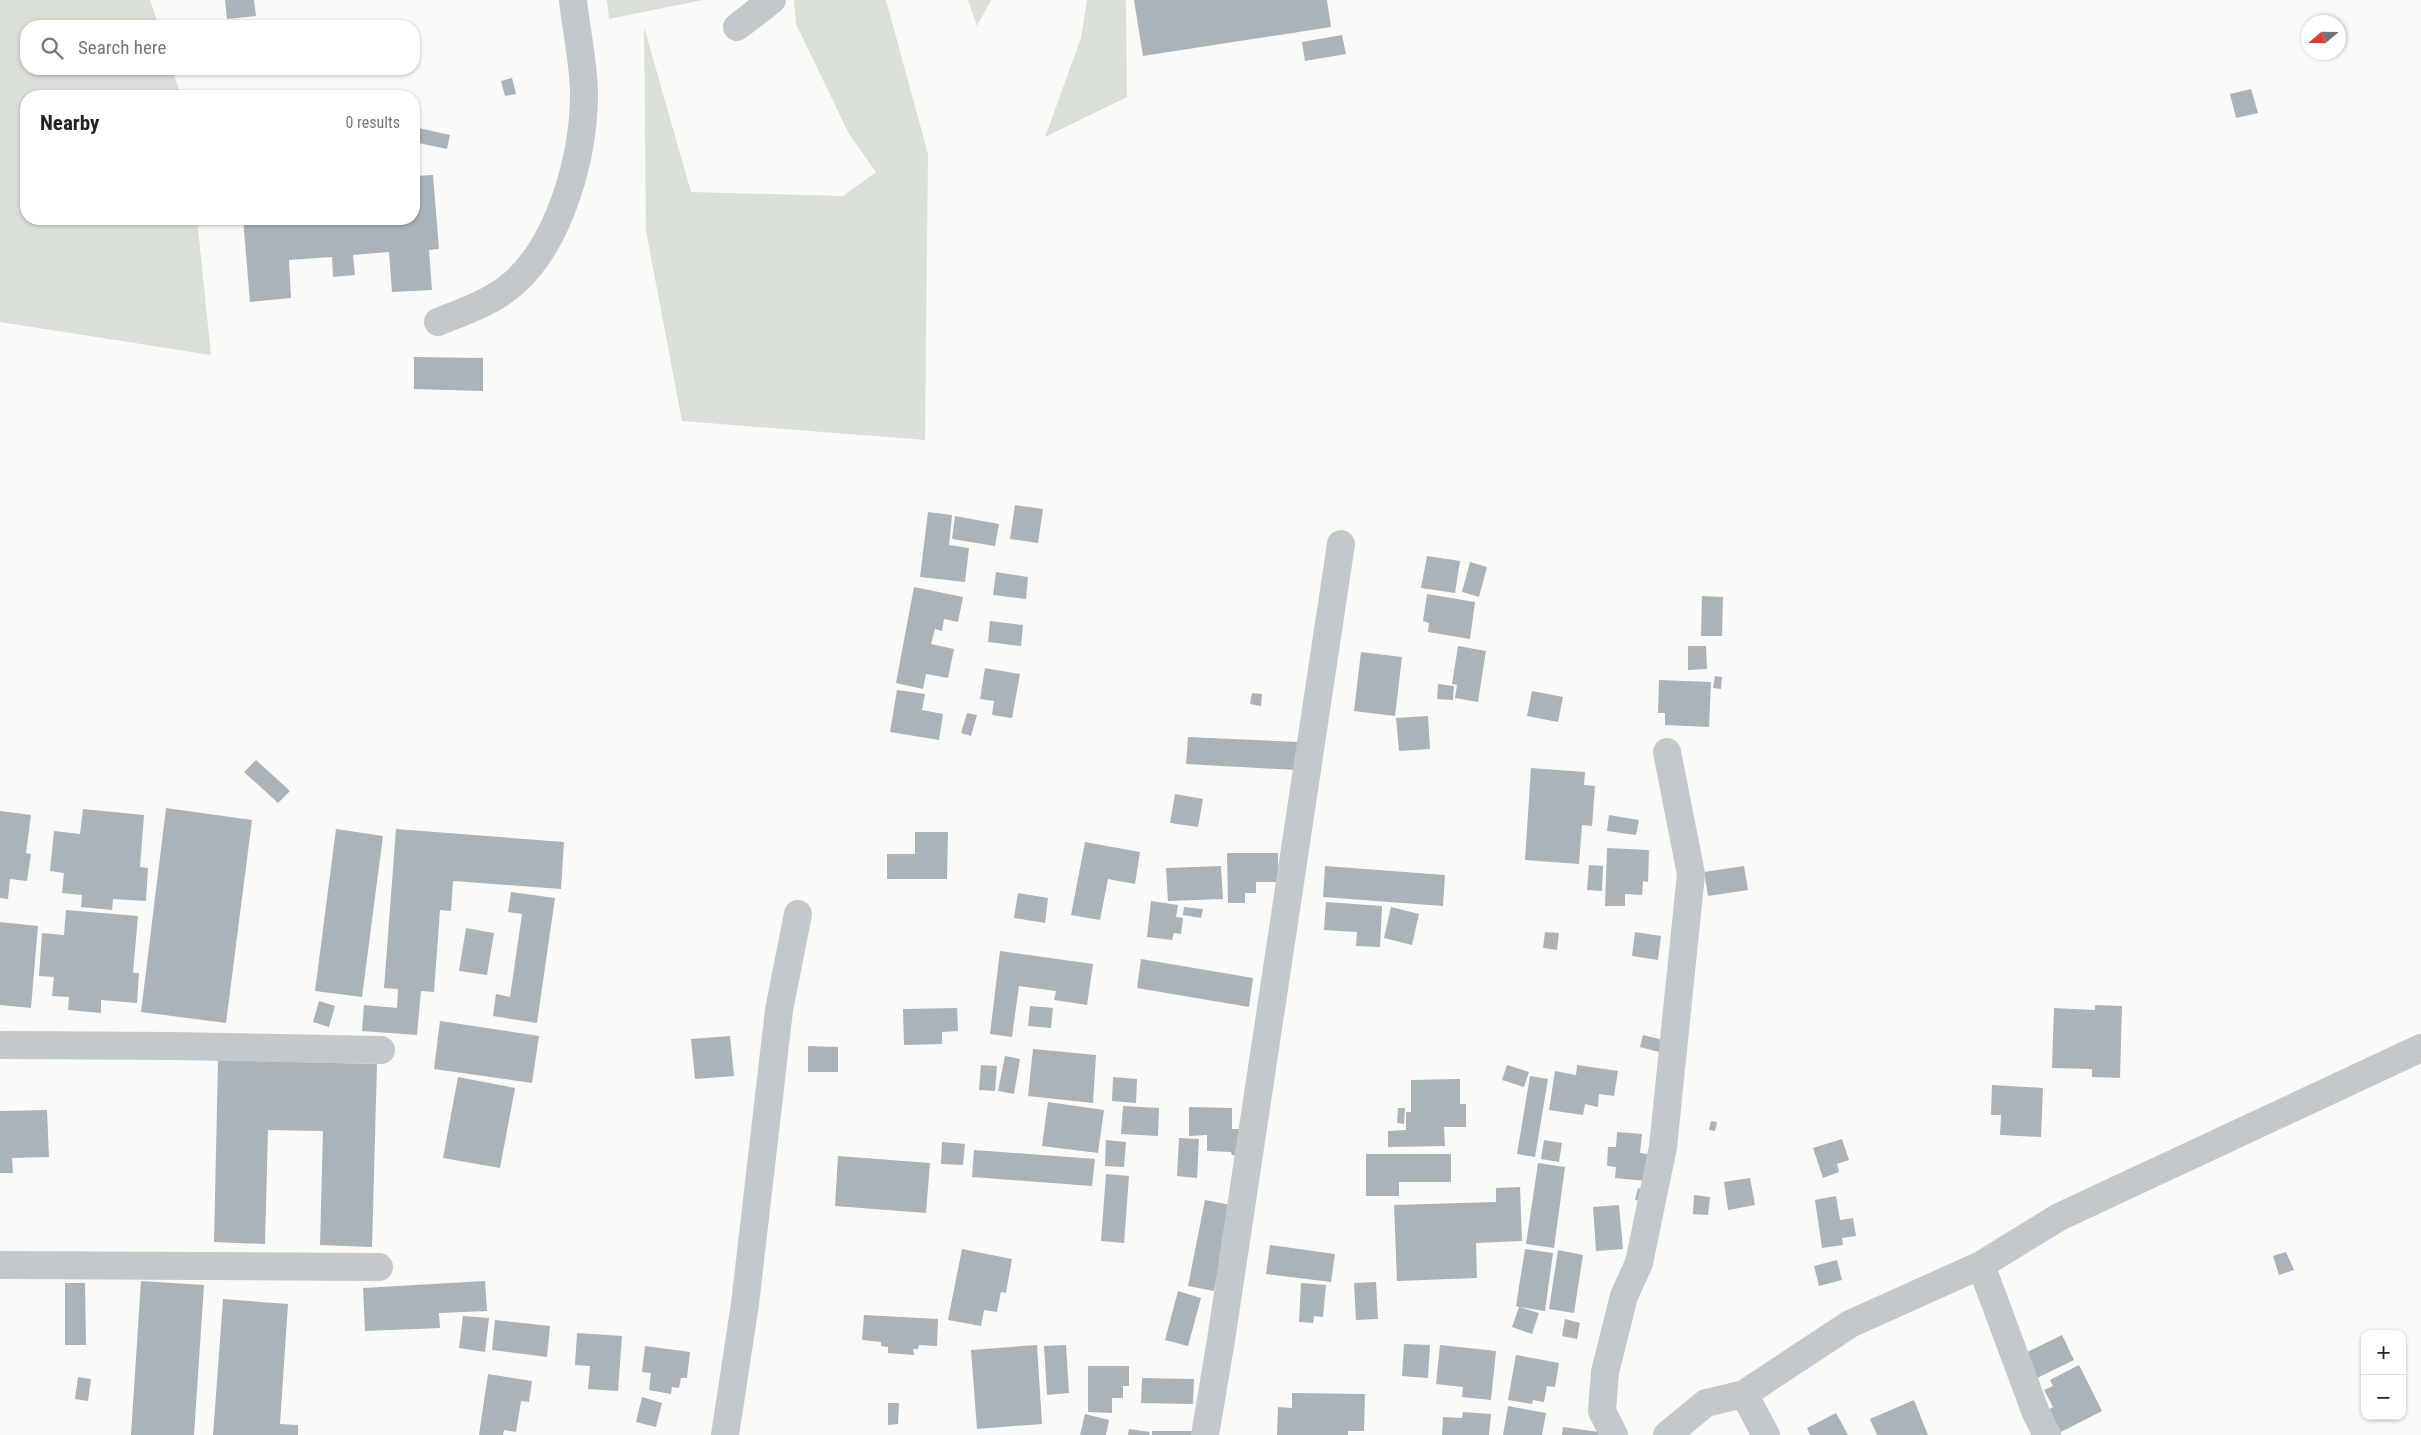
<!DOCTYPE html>
<html lang="en">
<head>
<meta charset="utf-8">
<style>
  body { margin:0; font-family:"Roboto Condensed",sans-serif; background:#f2f2f2; color:#222 }
  .controls { position:absolute; right:15px; bottom:15px; display:grid; overflow:hidden; border-radius:10px; box-shadow:0 1px 4px #0004 }
  .controls button { width:45px; height:45px; display:grid; place-items:center; padding:0; border:0; border-bottom:1px solid #e0e0e0; background:#fff; color:#222; font:25px sans-serif }
  .compass { position:absolute; left:2301px; top:15px; width:45px; height:45px; border-radius:50%; background:#fff; box-shadow:0 1px 4px #0004; rotate:250deg }
  .list { margin:0; padding:0; list-style:none }
  h2 { display:flex; justify-content:space-between; align-items:center; height:65px; margin:0; padding:0 20px; font-size:21px }
  h2 small { font-size:16px; font-weight:400; color:#767676 }
  .icon { flex:none; width:28px; height:28px; fill:none; stroke:currentColor; stroke-width:2; stroke-linecap:round; stroke-linejoin:round }
  .map { position:relative; flex:none; width:2421px; height:1435px; overflow:hidden }
  .search { position:absolute; background:#fff; box-shadow:0 1px 4px #0004; left:20px; top:20px; width:400px; height:55px; display:flex; align-items:center; gap:12px; box-sizing:border-box; padding:0 18px; border-radius:20px; color:#767676; font-size:19px }
  .panel { position:absolute; background:#fff; box-shadow:0 1px 4px #0004; left:20px; top:90px; width:400px; height:135px; border-radius:20px }
  .map>svg:first-child { display:block }
  .green { fill:#dadfd7 }
  .building { fill:#aab3b9 }
  .lines { fill:none; stroke-linecap:round; stroke-linejoin:round }
  .minor { stroke:#c3c8cc; stroke-width:28 }
</style>
</head>
<body>
<div class="map">
<svg width="2421" height="1435" viewBox="0 0 2421 1435">
  <rect width="100%" height="100%" fill="#fafaf8"/>
  <path class="green" d="M0,0H150L159,26H26V69H172L181,96H26V219H197L211,355L0,322Z
    M607,0H703L609,19Z
    M794,0H886L928,154L925,440L682,421L646,231L644,27L691,192L843,196L876,172L849,134L796,24Z
    M968,0H991L977,26Z
    M1087,0H1126L1127,97L1045,137L1081,38Z"/>
  <path class="building" d="M225,0H254L256,16L227,19Z
    M1134,0H1327L1331,27L1143,56Z
    M1342,35L1346,54L1305,61L1302,42Z
    M512,78L516,94L505,96L501,81Z
    M2251,89L2258,113L2236,118L2230,94Z
    M414,127L450,135L447,149L414,142Z
    M433,175L439,249L429,250L432,290L392,292L389,252L353,255L355,275L333,277L332,257L289,260L291,298L250,302L243,219H414V176Z
    M414,357L483,358V391L414,389Z
    M1015,505L1043,509L1038,543L1010,539Z
    M928,512L952,515L949,545L969,548L965,582L920,577Z
    M955,516L999,524L995,546L952,539Z
    M1427,556L1460,561L1455,593L1421,588Z
    M1470,562L1487,567L1479,597L1462,592Z
    M996,572L1028,577L1026,599L993,595Z
    M914,587L963,597L958,622L944,619L942,631L935,629L931,644L954,649L948,678L926,674L923,689L896,683Z
    M1427,594L1475,602L1470,639L1428,632L1429,623L1423,621Z
    M1702,596L1723,597L1722,636H1701Z
    M990,621L1023,625L1021,646L988,642Z
    M1458,646L1486,651L1478,702L1455,698L1457,685L1452,684Z
    M1688,646H1706L1707,669L1688,670Z
    M1361,652L1402,657L1395,716L1354,711Z
    M985,668L1020,674L1012,718L992,715L994,701L980,699Z
    M1715,676L1722,677L1721,689L1713,688Z
    M1659,680L1711,682L1709,727L1665,725V713H1658Z
    M1438,684L1454,686L1453,700L1437,699Z
    M897,690L925,694L922,710L943,714L939,740L890,732Z
    M1532,691L1563,697L1558,722L1527,716Z
    M1252,693L1262,694L1261,706L1250,704Z
    M967,713L977,715L971,736L961,733Z
    M1428,716L1430,749L1399,751L1396,718Z
    M1188,737L1298,742L1297,770L1186,764Z
    M256,760L290,791L278,803L244,772Z
    M1531,768L1585,772L1584,785L1595,786L1592,826L1582,825L1579,864L1525,860Z
    M1175,794L1203,799L1198,827L1170,823Z
    M166,808L252,820L226,1023L141,1012Z
    M83,809L144,815L140,867L148,868L146,901L113,899L112,910L81,907L82,895L62,893L64,873L50,871L54,831L80,834Z
    M0,811L31,815L26,853L31,854L27,881L10,879L8,899L0,898Z
    M1609,815L1639,820L1636,835L1607,831Z
    M336,829L383,836L362,997L315,991Z
    M396,829L564,842L561,889L453,881L451,911L440,910L434,992L421,991L417,1035L362,1031L364,1005L397,1008L398,989L384,988Z
    M915,832H948L947,879H887V854H915Z
    M1085,842L1140,852L1135,884L1108,879L1100,920L1071,915Z
    M1607,848L1649,850L1648,882L1643,881L1642,895L1625,894V906H1605Z
    M1227,853H1278V882H1256V893H1245V903H1228Z
    M1589,865L1603,866L1602,891L1587,890Z
    M1221,866L1223,899L1168,901L1166,868Z
    M1325,866L1445,875L1443,906L1323,897Z
    M1744,866L1748,890L1708,896L1704,872Z
    M511,892L555,898L537,1023L493,1016L496,994L510,997L522,914L508,912Z
    M1018,893L1048,898L1045,923L1014,918Z
    M1151,901L1178,905L1176,917L1183,918L1181,934L1174,933L1172,940L1147,937Z
    M1326,902L1382,906L1380,947L1356,946L1357,932L1324,930Z
    M1184,907L1203,909L1201,918L1183,915Z
    M1391,907L1419,914L1412,945L1384,938Z
    M66,910L138,916L133,973H139L137,1003L101,1000V1013L68,1010L69,997L52,996L54,977L39,976L42,933L64,935Z
    M0,922L38,926L31,1008L0,1005Z
    M466,928L494,933L487,975L459,971Z
    M1545,932L1559,933L1557,950L1543,948Z
    M1635,932L1661,936L1658,960L1632,956Z
    M1000,951L1093,964L1087,1005L1054,1000L1056,991L1019,986L1012,1037L990,1034Z
    M1141,959L1253,978L1249,1007L1137,988Z
    M319,1001L335,1006L329,1027L313,1022Z
    M2095,1005L2122,1006L2120,1078L2092,1077V1069L2052,1068L2054,1008L2095,1010Z
    M1030,1006L1053,1008L1051,1028L1028,1026Z
    M957,1008L958,1031L942,1032V1044L904,1045L903,1009Z
    M440,1021L539,1036L532,1083L434,1069Z
    M1643,1035L1663,1040L1659,1052L1640,1047Z
    M730,1036L734,1076L695,1079L691,1039Z
    M808,1046L838,1047V1072H808Z
    M1033,1049L1096,1055L1093,1103L1028,1096Z
    M1005,1056L1020,1059L1014,1094L998,1091Z
    M218,1060L377,1064L372,1247L320,1245L323,1131L268,1130L265,1244L214,1242Z
    M981,1065L997,1066L995,1091L979,1090Z
    M1507,1065L1529,1072L1524,1087L1502,1080Z
    M1577,1065L1618,1071L1614,1096L1599,1094L1598,1107L1585,1104L1583,1115L1549,1110L1555,1071L1576,1075Z
    M1530,1076L1548,1079L1535,1157L1517,1154Z
    M458,1077L515,1088L500,1168L443,1158Z
    M1113,1077L1137,1079L1136,1103L1112,1101Z
    M1460,1079V1104H1466V1127H1444L1445,1146L1388,1147V1131L1406,1130V1112H1411V1080Z
    M1992,1085L2043,1088L2041,1137L2000,1135L2001,1115H1991Z
    M1048,1102L1104,1110L1098,1153L1042,1146Z
    M1123,1106L1159,1108L1158,1136L1121,1134Z
    M1189,1107L1232,1108V1129H1247V1155H1232L1231,1152L1207,1151V1135L1189,1136Z
    M1398,1108H1405L1404,1124L1397,1123Z
    M47,1110L49,1157L12,1158L13,1173H0V1111Z
    M1711,1121L1717,1122L1715,1131L1709,1130Z
    M1617,1132L1642,1134L1640,1153L1648,1154L1646,1181L1615,1178L1616,1167L1607,1166L1608,1147H1616Z
    M1179,1138L1199,1139L1197,1178L1177,1176Z
    M1842,1139L1849,1160L1837,1164L1839,1172L1823,1178L1813,1148Z
    M1106,1140L1126,1142L1124,1167L1105,1166Z
    M1544,1140L1562,1143L1559,1162L1541,1159Z
    M942,1142L965,1144L963,1165L941,1164Z
    M974,1150L1095,1159L1092,1186L972,1177Z
    M1366,1154H1451V1182H1399V1196H1366Z
    M838,1156L930,1163L926,1213L835,1206Z
    M1538,1163L1565,1167L1554,1248L1526,1244Z
    M1106,1174L1129,1176L1124,1243L1101,1241Z
    M1750,1178L1755,1205L1728,1210L1724,1182Z
    M1520,1187L1522,1241L1476,1243L1477,1278L1397,1281L1394,1205L1496,1202V1188Z
    M1638,1188L1650,1190L1648,1202L1635,1200Z
    M1694,1195L1710,1197L1708,1215L1693,1214Z
    M1836,1196L1840,1220L1853,1218L1856,1236L1842,1238L1843,1245L1822,1248L1815,1200Z
    M1205,1200L1231,1205L1214,1291L1188,1286Z
    M1619,1205L1623,1249L1596,1251L1593,1207Z
    M1270,1245L1335,1254L1331,1282L1266,1274Z
    M962,1249L1012,1259L1006,1293L1001,1292L997,1312L984,1310L981,1326L948,1320Z
    M1525,1249L1553,1253L1545,1311L1519,1307L1539,1313L1532,1334L1512,1327L1519,1307L1516,1306Z
    M1558,1250L1583,1255L1574,1313L1549,1309Z
    M2286,1252L2294,1270L2279,1275L2273,1256Z
    M1837,1260L1842,1280L1819,1286L1814,1266Z
    M141,1281L204,1285L194,1435H131Z
    M485,1281L487,1311L439,1313L440,1328L365,1331L363,1288Z
    M1376,1282L1378,1319L1356,1320L1354,1283Z
    M65,1283H85L86,1345H65Z
    M1301,1283L1326,1285L1323,1317L1314,1316L1313,1323L1299,1322Z
    M1178,1291L1201,1298L1188,1346L1165,1340Z
    M223,1299L288,1304L280,1424L298,1425V1435H213Z
    M864,1315L938,1319L937,1346L919,1345L918,1349H913L914,1355L888,1353V1347L881,1346V1342L862,1340Z
    M463,1316L489,1318L485,1352L459,1348Z
    M1565,1319L1580,1323L1577,1339L1562,1336Z
    M495,1320L550,1326L547,1357L492,1350Z
    M577,1333L622,1336L618,1391L588,1389L590,1366L575,1365Z
    M2062,1335L2074,1360L2033,1380L2021,1355Z
    M1404,1344L1430,1345L1428,1378L1402,1376Z
    M1037,1345L1042,1424L977,1429L971,1350Z
    M1066,1345L1069,1393L1047,1395L1044,1346Z
    M1440,1345L1496,1351L1491,1400L1462,1397L1463,1387L1436,1384Z
    M645,1346L690,1352L687,1378H681L679,1388L672,1387L671,1394L649,1390L651,1373L642,1372Z
    M1516,1355L1559,1363L1555,1387L1547,1386L1544,1402L1533,1400L1532,1404L1508,1400Z
    M2079,1365L2102,1411L2057,1434L2046,1411L2053,1407L2044,1390L2053,1386L2050,1380Z
    M1088,1366H1129V1386H1123V1398H1112V1413L1088,1412Z
    M488,1374L532,1381L529,1402L521,1401L516,1432L504,1430L503,1435H479Z
    M78,1377L91,1379L88,1401L75,1399Z
    M1142,1378L1194,1379L1193,1404L1141,1403Z
    M1292,1393L1365,1394L1364,1431H1348V1435H1277L1278,1407L1292,1408Z
    M642,1397L662,1403L656,1427L636,1422Z
    M1914,1400L1928,1435H1877L1870,1419Z
    M888,1403H899L898,1424L888,1425Z
    M1508,1406L1546,1413L1542,1435H1503Z
    M1463,1412L1491,1414L1489,1435H1442L1443,1417L1462,1418Z
    M1836,1413L1848,1435H1810L1807,1428Z
    M1085,1414L1109,1420L1106,1435H1080Z
    M1563,1427L1599,1432V1435H1562Z
    M1129,1429L1150,1432L1149,1435H1128Z
    M1152,1431H1198V1435H1152Z"/>
  <g class="lines">
    <path class="minor" d="M737,27L772,0
      M438,322C465,311 493,302 515,282C561,240 584,155 584,94C584,63 576,31 573,0
      M0,1045L172,1046L381,1050
      M0,1265L379,1267
      M1981,1265L2036,1413L2047,1435
      M1744,1394L1766,1435
      M725,1435L745,1304L779,1010L798,914
      M1205,1435L1221,1340L1341,544
      M1614,1435L1602,1411L1605,1372L1624,1296L1639,1263L1663,1147L1691,874L1667,752
      M1667,1435L1706,1403L1744,1394L1850,1324L1981,1265L2059,1217L2421,1048"/>
  </g>
</svg>
<div class="controls">
<button>+</button>
<button>−</button>
</div>
<svg class="compass" viewBox="-18 -18 36 36"><path d="M0-13l5 13h-10z" fill="#e53935"/><path d="M0 13l5-13h-10z" fill="#767676"/></svg>
<div class="search"><svg class="icon" aria-label="search" viewBox="0 0 24 24"><circle cx="10" cy="10" r="6"/><path d="M15 15l6 6"/></svg>Search here</div>
<section class="panel">
<h2>Nearby<small>0 results</small></h2>
<ul class="list">
</ul>
</section>
</div>
</body>
</html>
